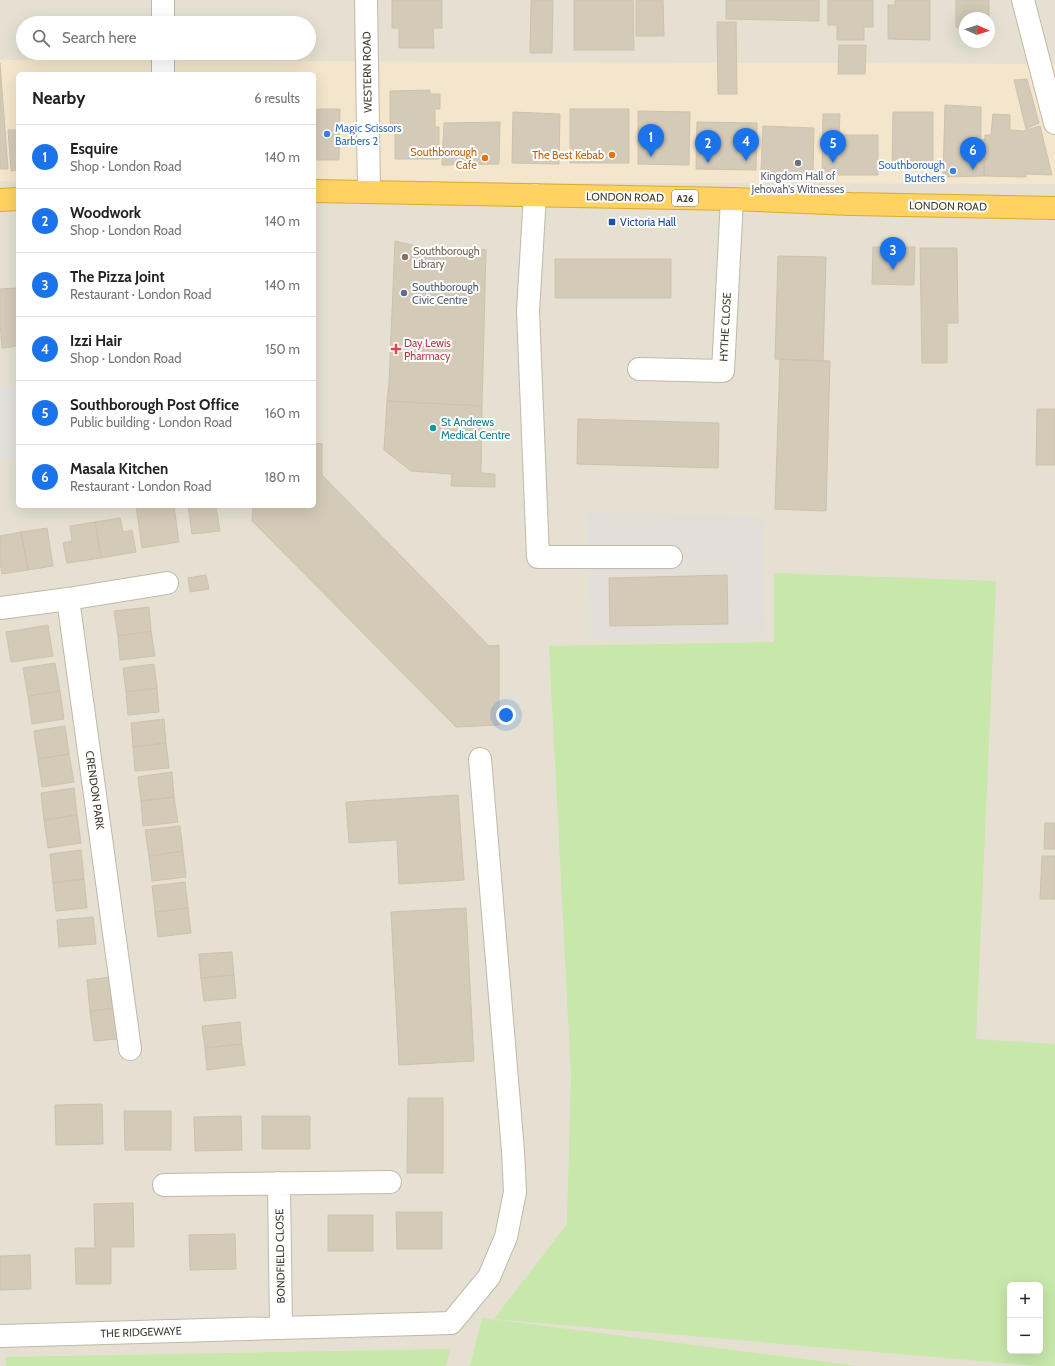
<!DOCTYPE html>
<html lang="en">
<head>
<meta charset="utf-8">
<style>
  body { margin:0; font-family:Cabin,sans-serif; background:#f6f6f6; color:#222 }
  .controls { position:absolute; right:12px; bottom:12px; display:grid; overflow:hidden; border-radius:6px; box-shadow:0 4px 16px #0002 }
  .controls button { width:36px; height:36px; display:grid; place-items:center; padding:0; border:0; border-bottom:1px solid #e0e0e0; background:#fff; color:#222; font:20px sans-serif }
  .compass { position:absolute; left:959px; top:12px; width:36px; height:36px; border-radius:50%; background:#fff; box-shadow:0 4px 16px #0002; rotate:93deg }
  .you { position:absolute; left:506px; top:715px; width:14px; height:14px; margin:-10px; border:3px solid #fff; border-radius:50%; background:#1a73e8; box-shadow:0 0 0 6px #1a73e833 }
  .badge { display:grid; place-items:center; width:26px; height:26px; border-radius:50%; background:#1a73e8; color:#fff; font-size:13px; font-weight:700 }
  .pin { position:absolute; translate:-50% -33px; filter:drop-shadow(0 1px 2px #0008) }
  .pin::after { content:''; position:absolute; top:21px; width:14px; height:12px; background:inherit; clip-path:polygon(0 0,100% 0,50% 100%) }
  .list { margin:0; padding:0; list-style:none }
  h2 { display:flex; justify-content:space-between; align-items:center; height:52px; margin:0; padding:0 16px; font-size:17px }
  h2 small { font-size:13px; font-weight:400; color:#767676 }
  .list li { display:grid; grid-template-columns:26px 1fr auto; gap:12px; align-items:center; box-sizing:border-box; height:64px; padding:0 16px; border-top:1px solid #e0e0e0 }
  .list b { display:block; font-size:15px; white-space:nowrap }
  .list p { margin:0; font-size:13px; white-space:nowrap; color:#767676 }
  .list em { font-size:13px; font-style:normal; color:#767676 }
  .icon { flex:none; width:22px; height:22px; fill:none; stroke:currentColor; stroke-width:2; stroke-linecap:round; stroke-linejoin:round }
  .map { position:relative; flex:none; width:1055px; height:1366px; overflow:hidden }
  .search { position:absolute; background:#fff; box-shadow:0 4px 16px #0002; left:16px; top:16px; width:300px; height:44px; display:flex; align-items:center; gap:10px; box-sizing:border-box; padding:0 14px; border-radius:22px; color:#767676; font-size:15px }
  .panel { position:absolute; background:#fff; box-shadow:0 4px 16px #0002; left:16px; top:72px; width:300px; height:436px; border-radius:6px }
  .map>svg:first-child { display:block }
  .residential { fill:#e5e0d1; fill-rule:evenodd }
  .commercial { fill:#f4e6cd }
  .industrial { fill:#e3dfd8 }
  .green { fill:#c8e7ab; fill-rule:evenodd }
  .parking { fill:#e2e0db }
  .building { fill:#d3cab8; stroke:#cec2ab }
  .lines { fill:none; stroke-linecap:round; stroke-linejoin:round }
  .minor-casing { stroke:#c0b9a8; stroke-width:24 }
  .highway-casing { stroke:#dda831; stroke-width:24 }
  .minor { stroke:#fff; stroke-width:22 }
  .highway { stroke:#fed361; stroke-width:22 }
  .shop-dot { fill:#3f7fe0; stroke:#fff; stroke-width:1.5 }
  .food-dot { fill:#e8710a; stroke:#fff; stroke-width:1.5 }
  .worship-dot { fill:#6b7280; stroke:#fff; stroke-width:1.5 }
  .transit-dot { fill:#1a4fb4; stroke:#fff; stroke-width:1.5 }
  .education-dot { fill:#8d6e63; stroke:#fff; stroke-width:1.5 }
  .service-dot { fill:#5c6f8a; stroke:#fff; stroke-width:1.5 }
  .health-dot { fill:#e0444e; stroke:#fff; stroke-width:1.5 }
  .culture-dot { fill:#0f9aa8; stroke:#fff; stroke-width:1.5 }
  .labels { text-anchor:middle; stroke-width:4; stroke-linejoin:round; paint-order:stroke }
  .shield { fill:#fff; stroke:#7b7870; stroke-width:1 }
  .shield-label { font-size:10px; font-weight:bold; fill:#433e33 }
  .street-label { font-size:11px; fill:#433e33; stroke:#fff }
  .shop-label { font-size:11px; fill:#366cbe; stroke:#fff; text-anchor:start }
  .food-label { font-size:11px; fill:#c56008; stroke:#fff; text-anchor:end }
  .worship-label { font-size:11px; fill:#5b616d; stroke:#fff }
  .transit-label { font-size:11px; fill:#164399; stroke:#fff; text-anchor:start }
  .education-label { font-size:11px; fill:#785e54; stroke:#fff; text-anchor:start }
  .service-label { font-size:11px; fill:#4e5e75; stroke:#fff; text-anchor:start }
  .health-label { font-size:11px; fill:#be3a42; stroke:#fff; text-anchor:start }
  .culture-label { font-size:11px; fill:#0d838f; stroke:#fff; text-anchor:start }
</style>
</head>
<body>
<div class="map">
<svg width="1055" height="1366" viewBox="0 0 1055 1366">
  <rect width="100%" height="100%" fill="#f1eee3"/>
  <path class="residential" d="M0,0H1055V1366H0ZM965,18H989V42H965ZM23,23H309V53H23ZM18,74H314V506H18ZM1010,1285H1040V1351H1010Z"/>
  <path class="commercial" d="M0,60L1055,64V184L314,182V74H18V182L0,181Z"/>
  <path class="industrial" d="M587,512L764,517L765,638L590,640Z"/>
  <path class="green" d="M774,573L996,581L976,1039L1055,1044V1366H1037L494,1319L567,1224L571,1075L549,646L774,642ZM1010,1285H1040V1351H1010Z
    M482,1318L857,1366H470Z
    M450,1349L446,1366H6L5,1357Z"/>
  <path class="parking" d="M18,386V459H0V387Z"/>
  <path class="building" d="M392,0H442V28H433L434,48H399V28H392Z
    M531,0H553L552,53H530Z
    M574,0H633L634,50H574Z
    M636,0H663L664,36H636Z
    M726,0H819V21L726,19Z
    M828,0H873V27H864V40H837V25H828Z
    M895,0H930V40L888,39V5H895Z
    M956,0H989V21V18H965V27H956Z
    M717,22H736L737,94H718Z
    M839,45H866L865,74H838Z
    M0,63L8,169H0Z
    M1027,79L1039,123L1026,129L1014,80Z
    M430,90V94H440V109H435V127H439V159H395V127H390V91Z
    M945,105L981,107V140L985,139L984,176L943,177Z
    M314,109H340L339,160H314Z
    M570,109H629V163H570Z
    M638,111L690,112L689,165L638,164Z
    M513,112L560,114L559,164L512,163Z
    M893,112H933V164H892Z
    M823,114H840L839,135H878V175H822Z
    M993,114L1010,115V130L1023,131L1040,126L1052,175L1026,174V177L984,176L985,135H991Z
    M500,122L499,164L442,165L444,123Z
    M697,122L757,123L756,170L696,169Z
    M763,126L814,128L813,174L761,172Z
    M8,130H18V170L11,171Z
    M395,241L424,248L486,250L482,406L387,401L389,383Z
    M873,247H915L914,285L872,284Z
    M920,248H957L958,323H947V363H922Z
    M778,256L826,257L823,361L775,359Z
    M555,259H671V298H555Z
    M18,288V346L2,348L0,323V289Z
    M780,359L830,361L826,511L775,509Z
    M387,401L482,406L481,473L495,474V487L451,486L452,474L411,471L384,450Z
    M1037,409H1055V465H1036Z
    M578,419L719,423L718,468L577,464Z
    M314,443L322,444V475L489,646L499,645V725L456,727L252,521L253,506H314Z
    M136,506H174L179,542L142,548Z
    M188,506H216L220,531L192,534Z
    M120,518L123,532L132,530L136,552L101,558L95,522Z
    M95,522L101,558L67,563L63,543L72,541L70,526Z
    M47,528L53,566L28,570L21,532Z
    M21,532L28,570L2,574L0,561V536Z
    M206,575L209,589L190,592L188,578Z
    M727,575L728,624L610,626L609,578Z
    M149,607L151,631L118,636L114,611Z
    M48,625L53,656L11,662L6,632Z
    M151,631L155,656L120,660L118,636Z
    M55,663L60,691L28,696L23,668Z
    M154,664L157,688L126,692L123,668Z
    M157,688L159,712L128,715L126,692Z
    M60,691L64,719L32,724L28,696Z
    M164,719L166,743L133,747L131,723Z
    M65,726L69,754L38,759L34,731Z
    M166,743L169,768L135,771L133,747Z
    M69,754L74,782L42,787L38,759Z
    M172,772L174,797L141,801L138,777Z
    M74,788L77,815L44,820L41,793Z
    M458,795L464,880L399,884L397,840L349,843L346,802Z
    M174,797L178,822L143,826L141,801Z
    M77,815L81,843L48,848L44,820Z
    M1045,823H1055V849H1044Z
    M180,826L183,851L149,856L145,830Z
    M81,850L84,879L53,883L50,854Z
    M183,851L186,877L152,881L149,856Z
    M1042,856H1055V899H1040Z
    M84,879L87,908L56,911L53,883Z
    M185,882L188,908L155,912L152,886Z
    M188,908L191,933L158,937L155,912Z
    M466,908L474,1061L399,1065L391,912Z
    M93,917L96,944L59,947L57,920Z
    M232,952L234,975L201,978L199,954Z
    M234,975L236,998L204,1001L201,978Z
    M111,977L115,1008L90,1011L87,980Z
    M115,1008L118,1039L94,1041L90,1011Z
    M240,1022L242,1044L205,1048L202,1026Z
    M242,1044L245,1065L207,1070L205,1048Z
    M408,1098H443V1173H407Z
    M102,1104L103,1144L56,1145L55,1105Z
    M124,1111H171V1150H125Z
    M241,1116L242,1150L195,1151L194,1117Z
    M262,1116H310V1149H262Z
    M133,1203L134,1247H111V1284H76L75,1248H95L94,1204Z
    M396,1212H442V1249H397Z
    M328,1215H373V1251H328Z
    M235,1234L236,1269L190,1270L189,1235Z
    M30,1255L31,1289L0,1290V1256Z"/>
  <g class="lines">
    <g class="minor-casing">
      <path id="minor" d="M366,0L369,192
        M1023,0L1055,123
        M163,23V0
        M163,74V53
        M535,195L528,311L538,557H671
        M639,369L723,371L732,199
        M68,599L167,583
        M0,608L68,599L130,1049
        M279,1183L281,1328
        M164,1185L390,1182
        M0,1336L451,1323L489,1277L506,1237L515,1192L513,1151L480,759"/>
    </g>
    <g class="highway-casing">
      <path id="highway" d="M314,191L732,199L851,204L1055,208
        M0,200L18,199"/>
    </g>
    <use href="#minor" class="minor"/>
    <use href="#highway" class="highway"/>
  </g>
  <g class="shop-dot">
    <circle cx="327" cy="134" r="4"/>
    <circle cx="953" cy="171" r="4"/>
  </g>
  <g class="food-dot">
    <circle cx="612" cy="155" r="4"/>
    <circle cx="485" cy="158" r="4"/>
  </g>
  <circle class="worship-dot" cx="798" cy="163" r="4"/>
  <rect class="transit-dot" x="608" y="218" width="8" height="8" rx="2"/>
  <circle class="education-dot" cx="405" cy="257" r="4"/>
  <circle class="service-dot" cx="404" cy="293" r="4"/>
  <path class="health-dot" d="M394 343h4v4h4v4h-4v4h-4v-4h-4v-4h4z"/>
  <circle class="culture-dot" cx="433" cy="428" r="4"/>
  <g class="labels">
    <rect class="shield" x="672" y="190" width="26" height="16" rx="3"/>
    <g class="shield-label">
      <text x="685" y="202">A26</text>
    </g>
    <g class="street-label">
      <text transform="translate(367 72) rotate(-91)" y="4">WESTERN ROAD</text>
      <text transform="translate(625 197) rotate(1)" y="4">LONDON ROAD</text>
      <text transform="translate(948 206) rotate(1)" y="4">LONDON ROAD</text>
      <text transform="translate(725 327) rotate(-87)" y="4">HYTHE CLOSE</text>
      <text transform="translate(95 790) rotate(82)" y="4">CRENDON PARK</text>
      <text transform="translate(280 1256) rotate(-91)" y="4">BONDFIELD CLOSE</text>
      <text transform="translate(141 1332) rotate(-2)" y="4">THE RIDGEWAYE</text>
    </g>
    <g class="shop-label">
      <text x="335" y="132">Magic Scissors<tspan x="335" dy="13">Barbers 2</tspan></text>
      <text x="945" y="169" text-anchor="end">Southborough<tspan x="945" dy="13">Butchers</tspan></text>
    </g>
    <g class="food-label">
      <text x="477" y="156">Southborough<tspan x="477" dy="13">Cafe</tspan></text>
      <text x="604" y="159">The Best Kebab</text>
    </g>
    <g class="worship-label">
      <text x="798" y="180">Kingdom Hall of<tspan x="798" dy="13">Jehovah's Witnesses</tspan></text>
    </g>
    <g class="transit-label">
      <text x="620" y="226">Victoria Hall</text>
    </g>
    <g class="education-label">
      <text x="413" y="255">Southborough<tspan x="413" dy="13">Library</tspan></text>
    </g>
    <g class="service-label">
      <text x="412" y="291">Southborough<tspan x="412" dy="13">Civic Centre</tspan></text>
    </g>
    <g class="health-label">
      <text x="404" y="347">Day Lewis<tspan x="404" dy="13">Pharmacy</tspan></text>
    </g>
    <g class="culture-label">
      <text x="441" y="426">St Andrews<tspan x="441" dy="13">Medical Centre</tspan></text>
    </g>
  </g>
</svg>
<div class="controls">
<button>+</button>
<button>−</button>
</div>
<svg class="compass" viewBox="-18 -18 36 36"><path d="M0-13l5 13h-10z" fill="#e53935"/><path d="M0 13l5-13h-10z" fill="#767676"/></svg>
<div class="you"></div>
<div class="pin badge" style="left:651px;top:157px">1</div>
<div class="pin badge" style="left:708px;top:163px">2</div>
<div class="pin badge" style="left:893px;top:270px">3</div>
<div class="pin badge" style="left:746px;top:161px">4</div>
<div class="pin badge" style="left:833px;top:163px">5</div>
<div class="pin badge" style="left:973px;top:170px">6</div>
<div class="search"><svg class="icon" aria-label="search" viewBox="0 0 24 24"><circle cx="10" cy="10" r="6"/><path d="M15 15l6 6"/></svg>Search here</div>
<section class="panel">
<h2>Nearby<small>6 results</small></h2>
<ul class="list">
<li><span class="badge">1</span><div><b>Esquire</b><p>Shop · London Road</p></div><em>140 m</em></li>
<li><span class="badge">2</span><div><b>Woodwork</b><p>Shop · London Road</p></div><em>140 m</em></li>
<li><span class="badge">3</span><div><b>The Pizza Joint</b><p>Restaurant · London Road</p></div><em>140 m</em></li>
<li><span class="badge">4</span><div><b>Izzi Hair</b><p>Shop · London Road</p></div><em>150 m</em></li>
<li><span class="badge">5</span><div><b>Southborough Post Office</b><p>Public building · London Road</p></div><em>160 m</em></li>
<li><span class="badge">6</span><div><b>Masala Kitchen</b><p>Restaurant · London Road</p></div><em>180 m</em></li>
</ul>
</section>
</div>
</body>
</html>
